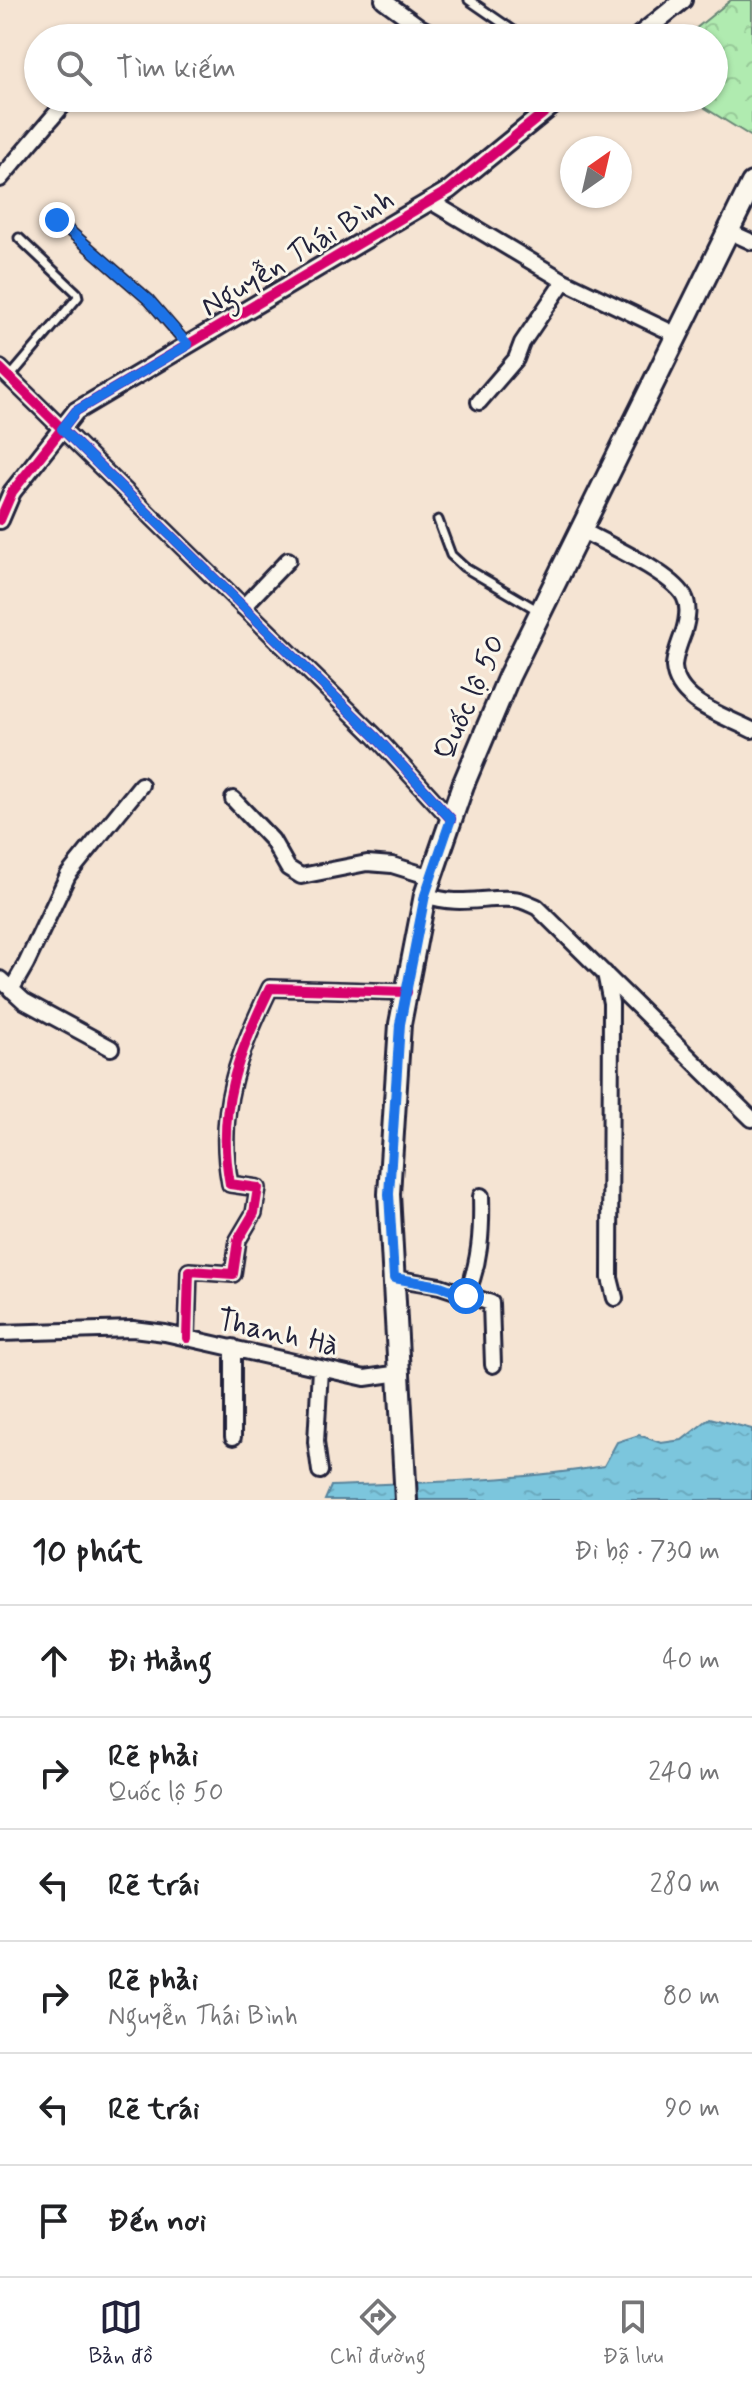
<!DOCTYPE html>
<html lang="vi">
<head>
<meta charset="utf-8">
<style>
  body { margin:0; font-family:Mynerve,sans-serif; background:#f6f6f6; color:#202124 }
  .compass { position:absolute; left:560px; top:136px; width:72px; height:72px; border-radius:50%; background:#fff; box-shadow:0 2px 6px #0004; rotate:34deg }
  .stop { position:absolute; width:24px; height:24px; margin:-18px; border:6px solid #1a73e8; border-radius:50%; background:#fff }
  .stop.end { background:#1a73e8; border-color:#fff; box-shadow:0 2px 8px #0008 }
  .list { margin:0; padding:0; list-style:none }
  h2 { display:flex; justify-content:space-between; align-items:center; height:104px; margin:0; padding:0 32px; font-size:34px }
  h2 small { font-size:26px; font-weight:400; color:#757577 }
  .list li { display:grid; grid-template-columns:52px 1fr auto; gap:24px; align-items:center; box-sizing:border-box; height:112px; padding:0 32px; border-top:2px solid #e0e0e0 }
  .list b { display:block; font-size:30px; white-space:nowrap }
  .list p { margin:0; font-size:26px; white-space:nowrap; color:#757577 }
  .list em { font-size:26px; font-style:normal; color:#757577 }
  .icon { flex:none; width:44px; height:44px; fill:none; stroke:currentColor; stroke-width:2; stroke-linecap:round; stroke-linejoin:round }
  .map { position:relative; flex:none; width:752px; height:1500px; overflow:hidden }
  .search { position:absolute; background:#fff; box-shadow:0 2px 6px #0004; left:24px; right:24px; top:24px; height:88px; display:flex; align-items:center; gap:20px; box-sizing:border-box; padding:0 28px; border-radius:44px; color:#757577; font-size:30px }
  .sheet { height:776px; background:#fff }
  nav { display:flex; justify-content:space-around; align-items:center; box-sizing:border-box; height:112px; border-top:2px solid #e0e0e0; background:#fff; font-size:22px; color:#757577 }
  nav a { display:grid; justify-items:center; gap:4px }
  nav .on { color:#22223b }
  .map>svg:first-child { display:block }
  .park { fill:url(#park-crowns); stroke:#698676; stroke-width:2 }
  .water { fill:url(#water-ripples); stroke:#58849c; stroke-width:2 }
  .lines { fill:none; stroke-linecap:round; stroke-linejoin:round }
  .service-casing { stroke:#22223b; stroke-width:13 }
  .minor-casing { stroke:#22223b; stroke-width:20 }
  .tertiary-casing { stroke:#22223b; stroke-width:22 }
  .primary-casing { stroke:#22223b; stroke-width:26 }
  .service { stroke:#fbf7ec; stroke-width:7 }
  .minor { stroke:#fbf7ec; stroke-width:14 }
  .tertiary { stroke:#fbf7ec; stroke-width:16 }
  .primary { stroke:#fbf7ec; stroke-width:20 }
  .cycleway-casing { stroke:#fbf7ec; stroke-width:15 }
  .cycleway { stroke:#d6006c; stroke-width:10 }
  .route { stroke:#1a73e8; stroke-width:10 }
  .labels { text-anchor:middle; stroke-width:6; stroke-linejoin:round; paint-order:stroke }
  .street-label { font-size:30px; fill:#22223b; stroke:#fbf7ec }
</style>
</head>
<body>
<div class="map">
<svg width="752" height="1500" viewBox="0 0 752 1500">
  <defs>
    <pattern id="park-crowns" width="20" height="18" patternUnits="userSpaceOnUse" patternTransform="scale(2)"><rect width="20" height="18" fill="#b0ebb0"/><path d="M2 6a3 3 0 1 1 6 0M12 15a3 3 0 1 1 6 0" fill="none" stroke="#97c998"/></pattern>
    <pattern id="water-ripples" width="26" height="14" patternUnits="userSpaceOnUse" patternTransform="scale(2)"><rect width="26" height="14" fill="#7cc6dd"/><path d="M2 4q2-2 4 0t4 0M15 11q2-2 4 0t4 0" fill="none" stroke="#6baabf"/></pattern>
  </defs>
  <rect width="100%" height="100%" fill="#f5e4d3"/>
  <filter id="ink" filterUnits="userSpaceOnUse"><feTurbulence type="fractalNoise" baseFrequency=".0125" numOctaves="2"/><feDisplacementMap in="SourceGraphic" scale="16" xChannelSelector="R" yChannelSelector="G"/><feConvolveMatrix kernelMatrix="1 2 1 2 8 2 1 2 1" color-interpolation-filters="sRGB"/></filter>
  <g filter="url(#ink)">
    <path class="park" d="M731,0H752V137L689,98H714V38H684Z"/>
    <path class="water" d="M710,1418L752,1429V1500H325L331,1486C422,1483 514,1481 604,1466L617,1442L639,1435L661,1443L682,1440Z"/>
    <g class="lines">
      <g class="service-casing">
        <path id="service" d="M469,0L524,38
          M57,220L149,300L186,343
          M10,377L78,297L77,293L19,238
          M438,520L451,555L464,567L539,611"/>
      </g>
      <g class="minor-casing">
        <path id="minor" d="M383,0L420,27L441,38
          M0,179L69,98
          M430,201L564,281L677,335
          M728,231L752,242
          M0,368L375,736L451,819
          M479,402L516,359L522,343L564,281
          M581,530C605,543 671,573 684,596C690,607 687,620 684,631C680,642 674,656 674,667C677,703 726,716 752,730
          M243,607L288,560
          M233,799L272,840L288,868L301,876L367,863L392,865L431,877
          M425,895C459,907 481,897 513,899C521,899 530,904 537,907L752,1119
          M605,973L611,1003L610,1278L615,1298
          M0,979L24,1001L111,1048
          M11,990L26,964L68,875L141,785
          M394,1278L440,1286L491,1303L493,1365
          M466,1296C480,1263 482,1231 481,1196
          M0,1333L133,1329L165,1333L365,1378L400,1373
          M187,1338L189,1271L233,1274L238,1240L254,1213L258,1188L230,1184C216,1110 238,1054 270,988L407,992
          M233,1347V1437
          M320,1471L316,1442L320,1369"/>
      </g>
      <g class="tertiary-casing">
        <path id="tertiary" d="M636,38L683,0
          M0,520L12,492L76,411L449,190L562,98"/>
      </g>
      <g class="primary-casing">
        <path id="primary" d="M406,1500L389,1194L400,1024L425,895L463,785L509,676L752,183"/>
      </g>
      <use href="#service" class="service"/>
      <use href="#minor" class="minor"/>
      <use href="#tertiary" class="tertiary"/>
      <use href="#primary" class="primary"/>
      <g class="cycleway-casing">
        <path id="cycleway" d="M0,368L375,736L451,819
          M0,520L12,492L76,411L449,190L562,98
          M187,1338L189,1271L233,1274L238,1240L254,1213L258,1188L230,1184C216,1110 238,1054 270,988L407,992"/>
      </g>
      <use href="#cycleway" class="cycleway"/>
    </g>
  </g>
  <g class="lines" filter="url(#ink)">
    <path class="route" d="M57,220L149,300L188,345L76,411L62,429L375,736L451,819L425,895L400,1024L389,1194L394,1278L440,1286L466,1296"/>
  </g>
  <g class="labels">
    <g class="street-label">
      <text transform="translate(297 252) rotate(-31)" y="10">Nguyễn Thái Bình</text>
      <text transform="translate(469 697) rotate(-66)" y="10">Quốc lộ 50</text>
      <text transform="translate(278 1332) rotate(13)" y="10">Thanh Hà</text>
    </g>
  </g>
</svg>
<svg class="compass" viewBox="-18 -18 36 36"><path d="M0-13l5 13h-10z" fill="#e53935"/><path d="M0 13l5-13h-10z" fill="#757577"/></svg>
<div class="stop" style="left:466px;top:1296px"></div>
<div class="stop end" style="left:57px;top:220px"></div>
<div class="search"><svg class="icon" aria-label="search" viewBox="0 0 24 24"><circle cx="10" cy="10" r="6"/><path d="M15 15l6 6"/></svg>Tìm kiếm</div>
</div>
<section class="sheet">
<h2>10 phút<small>Đi bộ · 730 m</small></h2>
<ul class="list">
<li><svg class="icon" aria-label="ahead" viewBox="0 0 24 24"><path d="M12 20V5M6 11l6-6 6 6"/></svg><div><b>Đi thẳng</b></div><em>40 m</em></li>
<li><svg class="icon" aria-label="right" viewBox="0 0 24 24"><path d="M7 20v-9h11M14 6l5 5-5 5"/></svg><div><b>Rẽ phải</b><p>Quốc lộ 50</p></div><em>240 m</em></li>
<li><svg class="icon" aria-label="left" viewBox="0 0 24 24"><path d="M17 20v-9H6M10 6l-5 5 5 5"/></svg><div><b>Rẽ trái</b></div><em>280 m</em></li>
<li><svg class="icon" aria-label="right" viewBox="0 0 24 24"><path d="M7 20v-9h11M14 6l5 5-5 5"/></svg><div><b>Rẽ phải</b><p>Nguyễn Thái Bình</p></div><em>80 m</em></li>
<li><svg class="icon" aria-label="left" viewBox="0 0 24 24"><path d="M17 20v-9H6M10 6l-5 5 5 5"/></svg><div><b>Rẽ trái</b></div><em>90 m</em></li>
<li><svg class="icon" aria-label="arrive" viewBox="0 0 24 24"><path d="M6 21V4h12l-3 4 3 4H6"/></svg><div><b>Đến nơi</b></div></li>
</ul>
</section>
<nav>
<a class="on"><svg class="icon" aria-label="map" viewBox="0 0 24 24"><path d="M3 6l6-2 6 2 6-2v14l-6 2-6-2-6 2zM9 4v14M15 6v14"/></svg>Bản đồ</a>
<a><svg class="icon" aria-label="directions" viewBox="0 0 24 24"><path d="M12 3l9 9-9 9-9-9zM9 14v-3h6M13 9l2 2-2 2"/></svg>Chỉ đường</a>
<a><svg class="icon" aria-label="saved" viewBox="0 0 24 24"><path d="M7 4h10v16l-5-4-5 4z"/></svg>Đã lưu</a>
</nav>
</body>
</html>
